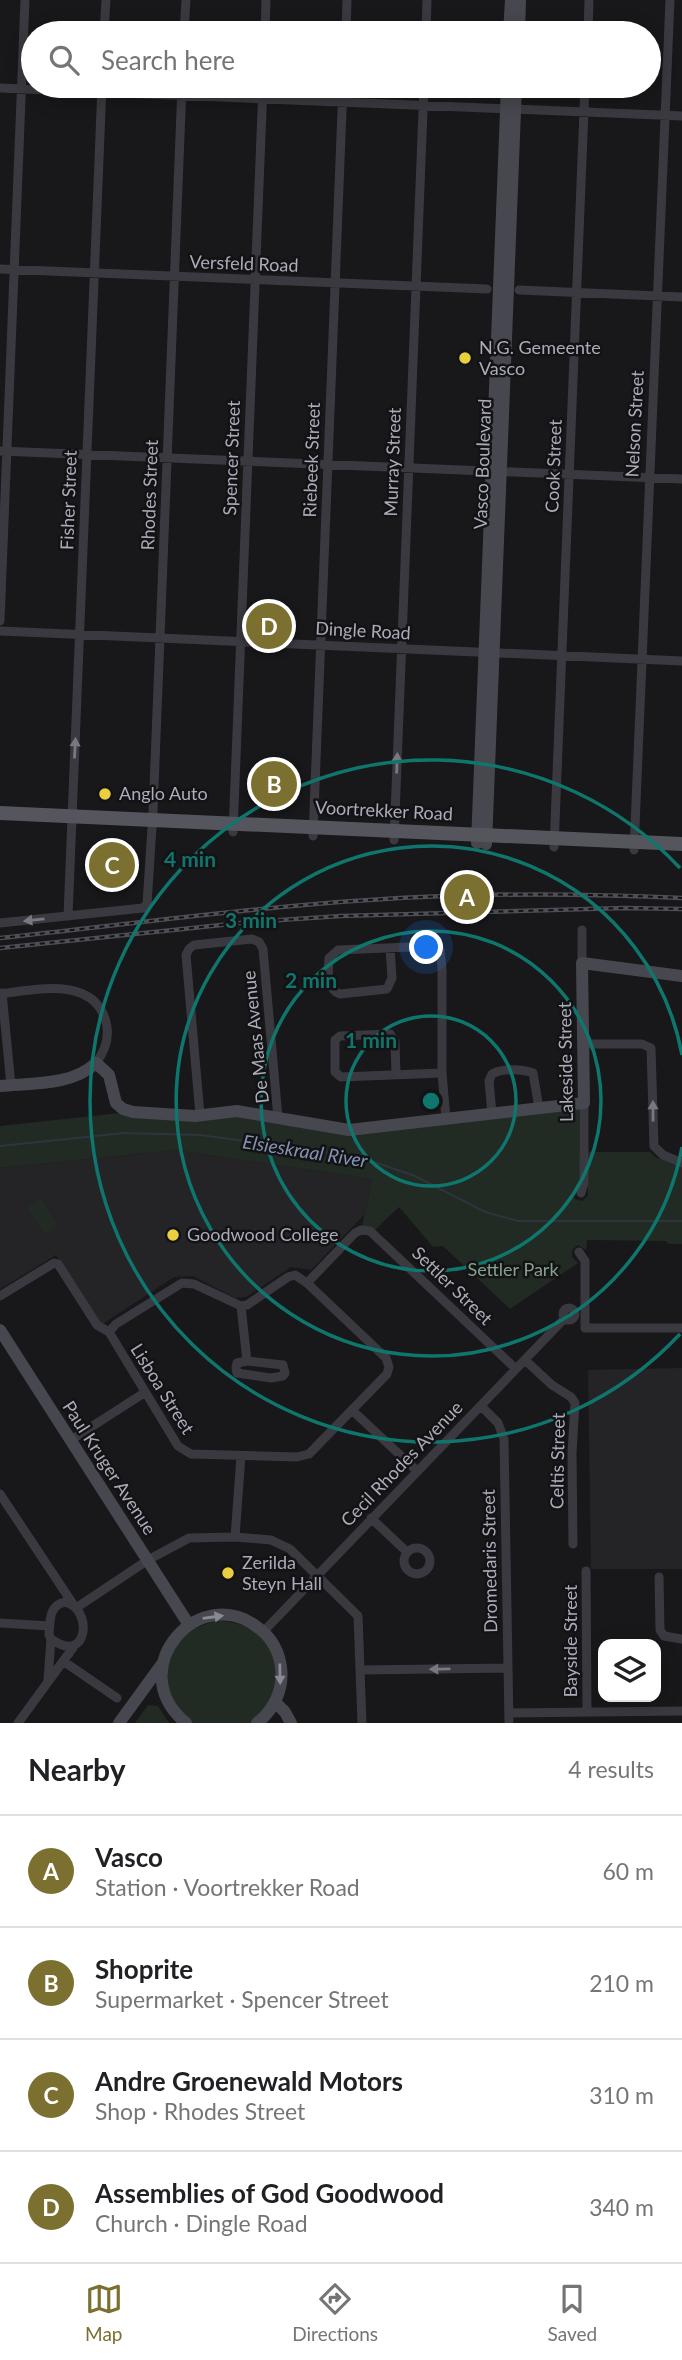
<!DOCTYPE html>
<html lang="en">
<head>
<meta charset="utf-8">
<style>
  body { margin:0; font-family:Lato,sans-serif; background:#f2f2f2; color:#202124 }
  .controls { position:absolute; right:21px; bottom:21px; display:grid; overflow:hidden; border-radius:14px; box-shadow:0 4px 18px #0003 }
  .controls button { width:63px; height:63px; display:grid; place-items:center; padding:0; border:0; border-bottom:2px solid #e0e0e0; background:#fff; color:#202124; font:35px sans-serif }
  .you { position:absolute; left:427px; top:948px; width:24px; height:24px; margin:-18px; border:5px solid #fff; border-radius:50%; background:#1a73e8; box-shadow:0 0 0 10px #1a73e833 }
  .badge { display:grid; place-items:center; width:46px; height:46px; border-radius:50%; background:#7b7030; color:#fff; font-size:23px; font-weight:700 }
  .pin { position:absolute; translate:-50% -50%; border:4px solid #fff; box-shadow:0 2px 7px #0006 }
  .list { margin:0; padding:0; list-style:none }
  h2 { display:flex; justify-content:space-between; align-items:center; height:91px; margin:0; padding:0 28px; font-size:30px }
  h2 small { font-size:23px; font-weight:400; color:#757577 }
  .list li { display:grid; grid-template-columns:46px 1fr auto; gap:21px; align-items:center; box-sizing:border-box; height:112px; padding:0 28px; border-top:2px solid #e0e0e0 }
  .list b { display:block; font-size:26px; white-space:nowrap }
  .list p { margin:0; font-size:23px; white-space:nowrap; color:#757577 }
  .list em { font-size:23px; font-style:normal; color:#757577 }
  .icon { flex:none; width:38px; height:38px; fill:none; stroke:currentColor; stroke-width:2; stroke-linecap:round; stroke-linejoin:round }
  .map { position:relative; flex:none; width:682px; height:1723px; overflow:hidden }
  .search { position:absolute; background:#fff; box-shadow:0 4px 18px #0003; left:21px; right:21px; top:21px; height:77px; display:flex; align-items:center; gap:18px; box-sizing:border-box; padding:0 24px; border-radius:38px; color:#757577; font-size:26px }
  .sheet { height:539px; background:#fff }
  nav { display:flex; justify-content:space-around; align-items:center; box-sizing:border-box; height:98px; border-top:2px solid #e0e0e0; background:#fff; font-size:19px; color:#757577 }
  nav a { display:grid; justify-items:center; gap:4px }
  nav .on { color:#7b7030 }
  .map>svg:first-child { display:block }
  .built { fill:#242427 }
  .green { fill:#222a24 }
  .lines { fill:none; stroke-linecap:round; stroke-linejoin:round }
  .stream { stroke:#2e343d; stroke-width:2 }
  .street { stroke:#39393f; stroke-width:9 }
  .secondary { stroke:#47474f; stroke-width:12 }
  .primary { stroke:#55555d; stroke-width:14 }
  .rail-casing { stroke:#4e4e56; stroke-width:4.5 }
  .rail { stroke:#131315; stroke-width:2; stroke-dasharray:5; stroke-linecap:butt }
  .oneway { fill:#787882 }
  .oneway2 { fill:#888994 }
  .ring { fill:none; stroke:#0f766e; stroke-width:3.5 }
  .poi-dot { fill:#ead03f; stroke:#131315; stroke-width:2.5 }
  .labels { text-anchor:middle; stroke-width:5; stroke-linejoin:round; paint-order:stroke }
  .street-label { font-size:18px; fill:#abacb9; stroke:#131315 }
  .poi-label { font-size:18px; fill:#abacb9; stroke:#131315; text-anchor:start }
  .park-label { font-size:18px; fill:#83a38b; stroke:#131315 }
  .water-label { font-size:19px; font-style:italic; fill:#8394b2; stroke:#131315 }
  .centre { fill:#0f766e; stroke:#131315; stroke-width:3.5 }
  .ring-label { font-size:21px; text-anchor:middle; font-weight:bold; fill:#0f766e; stroke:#131315; stroke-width:5; stroke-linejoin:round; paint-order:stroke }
</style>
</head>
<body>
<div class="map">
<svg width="682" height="1723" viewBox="0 0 682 1723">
  <rect width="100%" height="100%" fill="#18181a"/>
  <path class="built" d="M175,1150L372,1179L364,1215L311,1270L291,1267L246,1297L235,1298L193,1276L174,1277L101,1325L56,1255L0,1289V1168Z
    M682,1368V1569H591L588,1370Z"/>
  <path class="green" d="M579,1109L580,1182L573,1192L575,1199L582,1201L588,1196V1152H650L655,1157L682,1168V1244H669L666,1241L587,1240L586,1250L578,1245L572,1250V1257L578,1263L510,1309L443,1246L433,1247L399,1207L375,1230L368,1226H362L372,1179L175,1150L0,1168V1126L120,1113L228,1115L332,1132Z
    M41,1198L58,1226L44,1234L27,1207Z
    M216,1620C234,1622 253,1626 266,1640C275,1651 280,1679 275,1693C272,1703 259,1717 251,1723H193L183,1716L167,1689L169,1657L187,1632Z
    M148,1705L158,1706L169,1723H135Z"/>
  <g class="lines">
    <path class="stream" d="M0,1146L124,1133L200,1135L326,1152L377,1163L415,1176L485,1212L518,1221H682"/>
    <path class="street" d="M104,33L106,0
      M184,33L186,0
      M265,33L266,0
      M346,33L347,0
      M426,33L427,0
      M588,33L589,0
      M0,88L682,116
      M0,269L487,289
      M519,290L682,297
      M0,451L682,479
      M0,621L25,0
      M0,631L682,661
      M233,832L263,86
      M313,836L343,86
      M394,840L424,86
      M554,847L585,86
      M634,850L670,0
      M68,916L102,86
      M0,923L143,908L147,904L153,812L182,86
      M390,948L392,978L387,989L340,994C326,989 328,971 329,958L338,950L434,946L440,949L442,968V1073L446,1119
      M582,963V930
      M2,993L11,1085
      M0,994C34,990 94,975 106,1022C110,1037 105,1051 96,1063
      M583,1044H642L651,1048L654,1146L663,1155L682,1163
      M396,1075L395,1042L390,1034L340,1036L335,1040V1072L341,1077L442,1073
      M492,1114L489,1081L492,1074C502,1068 523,1069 533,1073L539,1108
      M200,1115L186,955L189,949L194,945L252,939L259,942L263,949L278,1118
      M581,1193L584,1183V1103
      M579,1252L585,1261V1328H682
      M307,1283L355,1233L361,1230L370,1231L516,1369
      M0,1296L54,1263L58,1264L97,1325L109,1332L178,1446L191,1454L297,1457L309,1454L387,1374L389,1367L386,1358L307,1283L295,1275L288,1277L247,1305L241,1306L194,1284L182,1283L116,1324L109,1332
      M241,1306L247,1361
      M563 1314a6 6 0 1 1 12 0a6 6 0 1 1-12 0Z
      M525,1360L552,1385L571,1397L575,1403L572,1453L573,1544
      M247,1361L283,1365L285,1373L283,1376L271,1378L237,1373L236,1368L237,1363Z
      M481,1406L498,1423L504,1439L509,1723
      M352,1410L417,1471
      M71,1440L144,1393
      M0,1494L73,1604
      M371,1518L407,1552
      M235,1537L241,1456
      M404 1561a13 13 0 1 1 26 0a13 13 0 1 1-26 0Z
      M586,1571L587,1711
      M659,1577L660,1630L664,1636L682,1639
      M65,1602C93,1608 89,1666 51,1639L49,1635C50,1621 49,1605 65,1602Z
      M76,1608L148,1560L189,1538L235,1537L271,1540L290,1549L358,1616L362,1723
      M0,1623L50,1626
      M263,1632L564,1319
      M63,1661L117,1698
      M361,1670L508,1668
      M48,1680L51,1639
      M509,1713L682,1711
      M18,1723L75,1645"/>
    <path class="secondary" d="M509,33L511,0
      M519,33L520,0
      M477,843L507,86
      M486,844L516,86
      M0,1086C31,1083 72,1086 96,1063L109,1075L116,1103L123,1109L133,1112L195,1116L237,1111L349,1130L584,1103L582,963L682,976
      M0,1330L189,1625
      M275,1702L285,1712L291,1723
      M119,1723L162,1664
      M186,1723C121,1670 200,1578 261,1630C272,1639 279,1652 281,1667C284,1689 274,1710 257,1723"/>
    <path class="primary" d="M0,813L682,844"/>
    <g class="rail-casing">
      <path id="rail" d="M0,938C123,925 246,908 369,900C473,893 578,893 682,898
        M0,948L250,922L341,916L624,908L682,909"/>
    </g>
    <use href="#rail" class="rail"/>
  </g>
  <defs><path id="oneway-solid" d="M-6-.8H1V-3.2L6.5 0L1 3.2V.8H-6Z" transform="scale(1.75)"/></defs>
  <g class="oneway">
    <use href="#oneway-solid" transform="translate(75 748) rotate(-87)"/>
    <use href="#oneway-solid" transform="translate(397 763) rotate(-88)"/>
    <use href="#oneway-solid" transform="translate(34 920) rotate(174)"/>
    <use href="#oneway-solid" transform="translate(653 1111) rotate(-90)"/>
    <use href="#oneway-solid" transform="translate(440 1669) rotate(179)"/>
  </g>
  <g class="oneway2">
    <use href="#oneway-solid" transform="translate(213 1617) rotate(-8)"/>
    <use href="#oneway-solid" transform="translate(280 1674) rotate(89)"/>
  </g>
  <g class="ring">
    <circle cx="431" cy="1101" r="85"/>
    <circle cx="431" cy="1101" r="170"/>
    <path d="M682 1147A255 255 0 1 1 682 1055"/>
    <path d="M680 1334A341 341 0 1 1 680 868"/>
  </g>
  <g class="poi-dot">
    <circle cx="465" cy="358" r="7"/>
    <circle cx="105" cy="794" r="7"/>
    <circle cx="173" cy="1235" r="7"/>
    <circle cx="228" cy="1573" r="7"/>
  </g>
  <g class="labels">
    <g class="street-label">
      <text transform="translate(244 264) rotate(2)" y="6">Versfeld Road</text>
      <text transform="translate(635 424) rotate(-87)" y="6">Nelson Street</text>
      <text transform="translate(232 458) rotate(-88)" y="6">Spencer Street</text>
      <text transform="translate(312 460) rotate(-88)" y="6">Riebeek Street</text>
      <text transform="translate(393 462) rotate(-88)" y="6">Murray Street</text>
      <text transform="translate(483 464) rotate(-88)" y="6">Vasco Boulevard</text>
      <text transform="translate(554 466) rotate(-88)" y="6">Cook Street</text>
      <text transform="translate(150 495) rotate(-88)" y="6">Rhodes Street</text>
      <text transform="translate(69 500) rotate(-88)" y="6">Fisher Street</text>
      <text transform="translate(363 631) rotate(3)" y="6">Dingle Road</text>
      <text transform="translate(384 811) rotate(3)" y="6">Voortrekker Road</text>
      <text transform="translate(256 1037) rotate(-96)" y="6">De Maas Avenue</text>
      <text transform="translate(566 1062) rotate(-91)" y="6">Lakeside Street</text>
      <text transform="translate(452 1286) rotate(44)" y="6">Settler Street</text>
      <text transform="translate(162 1389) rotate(58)" y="6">Lisboa Street</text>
      <text transform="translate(558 1461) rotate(-89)" y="6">Celtis Street</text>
      <text transform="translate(402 1464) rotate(-46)" y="6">Cecil Rhodes Avenue</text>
      <text transform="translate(109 1468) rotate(57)" y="6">Paul Kruger Avenue</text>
      <text transform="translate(490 1561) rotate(-91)" y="6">Dromedaris Street</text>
      <text transform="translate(571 1641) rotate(-90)" y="6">Bayside Street</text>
    </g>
    <g class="poi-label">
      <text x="479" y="354">N.G. Gemeente<tspan x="479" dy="21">Vasco</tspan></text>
      <text x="119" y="800">Anglo Auto</text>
      <text x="187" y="1241">Goodwood College</text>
      <text x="242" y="1569">Zerilda<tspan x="242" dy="21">Steyn Hall</tspan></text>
    </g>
    <g class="park-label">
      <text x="513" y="1276">Settler Park</text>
    </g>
    <g class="water-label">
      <text transform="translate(305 1151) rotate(9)" y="7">Elsieskraal River</text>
    </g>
  </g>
  <circle cx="431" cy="1101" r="10" class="centre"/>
  <g class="ring-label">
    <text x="190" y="867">4 min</text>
    <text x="251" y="928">3 min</text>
    <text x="311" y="988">2 min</text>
    <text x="371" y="1048">1 min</text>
  </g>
</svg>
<div class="controls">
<button><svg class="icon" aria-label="layers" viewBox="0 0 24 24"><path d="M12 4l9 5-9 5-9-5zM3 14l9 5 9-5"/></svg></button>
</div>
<div class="you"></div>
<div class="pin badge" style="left:467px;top:897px">A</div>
<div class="pin badge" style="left:274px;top:784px">B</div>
<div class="pin badge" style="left:112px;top:865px">C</div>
<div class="pin badge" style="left:269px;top:626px">D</div>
<div class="search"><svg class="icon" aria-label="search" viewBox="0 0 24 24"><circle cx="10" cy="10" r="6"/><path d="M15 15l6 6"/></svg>Search here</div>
</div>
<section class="sheet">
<h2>Nearby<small>4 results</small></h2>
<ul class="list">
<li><span class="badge">A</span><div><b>Vasco</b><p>Station · Voortrekker Road</p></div><em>60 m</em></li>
<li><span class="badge">B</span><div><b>Shoprite</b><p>Supermarket · Spencer Street</p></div><em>210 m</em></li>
<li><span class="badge">C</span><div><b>Andre Groenewald Motors</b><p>Shop · Rhodes Street</p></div><em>310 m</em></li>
<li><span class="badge">D</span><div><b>Assemblies of God Goodwood</b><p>Church · Dingle Road</p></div><em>340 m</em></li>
</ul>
</section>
<nav>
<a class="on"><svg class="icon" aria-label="map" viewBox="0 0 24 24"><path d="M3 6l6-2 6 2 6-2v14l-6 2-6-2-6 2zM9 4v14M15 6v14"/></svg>Map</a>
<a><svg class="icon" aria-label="directions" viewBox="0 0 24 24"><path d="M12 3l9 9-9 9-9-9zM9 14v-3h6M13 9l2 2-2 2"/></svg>Directions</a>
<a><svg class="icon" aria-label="saved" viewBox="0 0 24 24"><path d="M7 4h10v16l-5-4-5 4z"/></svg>Saved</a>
</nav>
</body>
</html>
